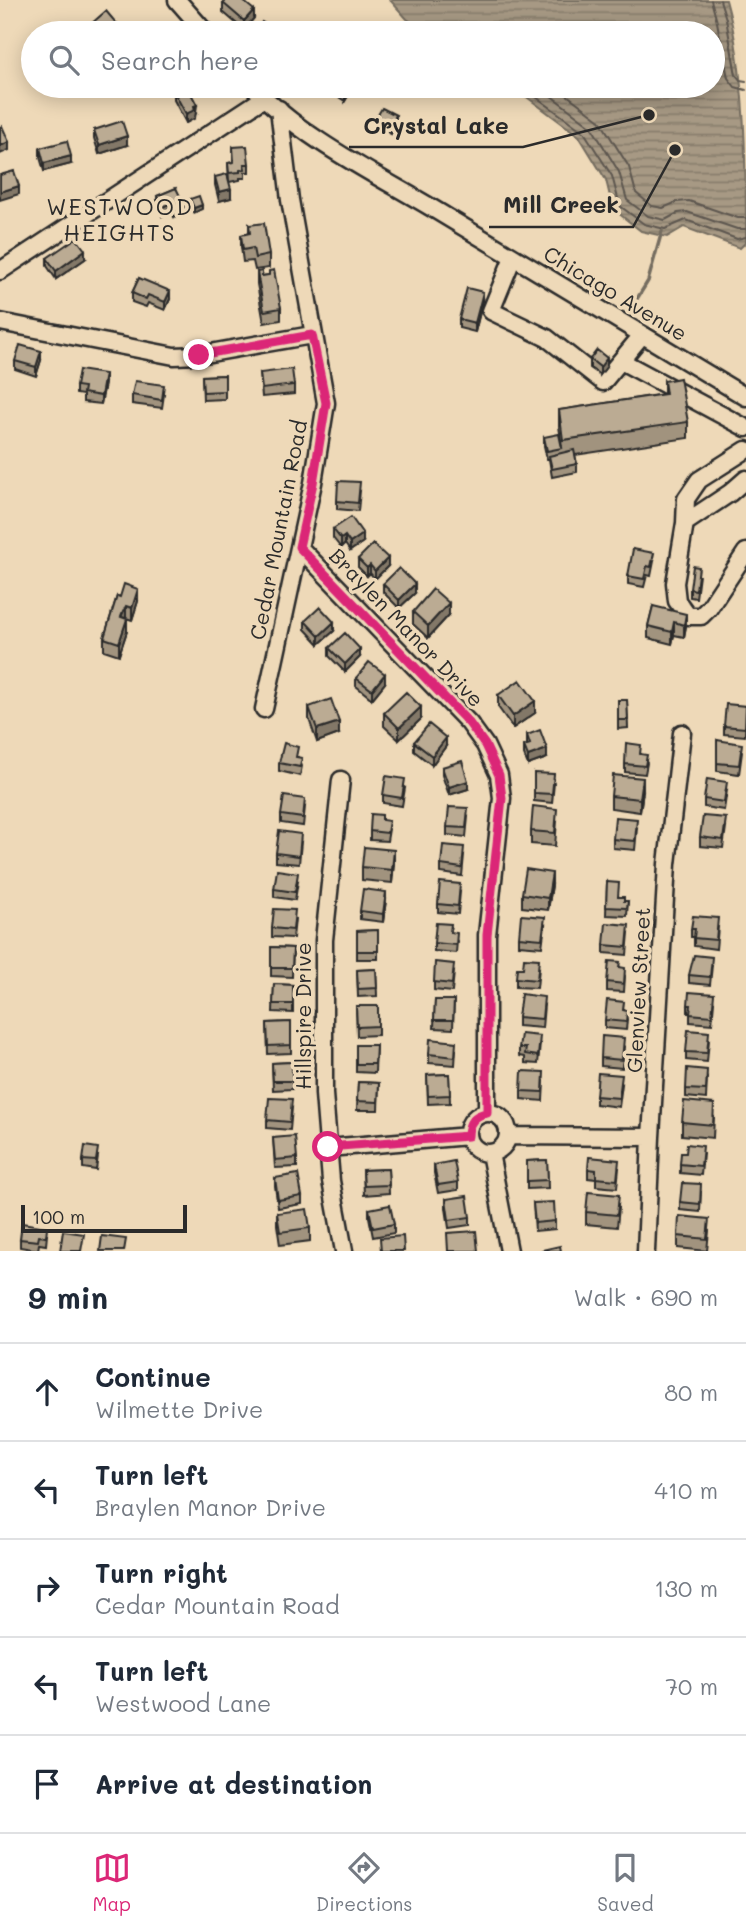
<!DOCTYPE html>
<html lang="en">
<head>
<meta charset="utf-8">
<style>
  body { margin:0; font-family:Mali,sans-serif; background:#f2f2f3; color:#1f2937 }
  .scale { position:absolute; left:21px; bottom:18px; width:166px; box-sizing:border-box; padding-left:7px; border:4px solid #2b2b2b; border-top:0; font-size:19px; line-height:24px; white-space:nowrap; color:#2b2b2b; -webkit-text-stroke:5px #eed9b8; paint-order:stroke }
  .stop { position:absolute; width:21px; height:21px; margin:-16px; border:5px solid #db2777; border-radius:50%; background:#fff }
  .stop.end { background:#db2777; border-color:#fff; box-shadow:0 2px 7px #0008 }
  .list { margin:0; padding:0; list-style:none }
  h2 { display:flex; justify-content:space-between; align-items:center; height:91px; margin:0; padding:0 28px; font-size:30px }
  h2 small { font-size:23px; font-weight:400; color:#747a83 }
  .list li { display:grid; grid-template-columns:46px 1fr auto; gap:21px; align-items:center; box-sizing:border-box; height:98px; padding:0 28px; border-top:2px solid #e0e1e3 }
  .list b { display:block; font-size:26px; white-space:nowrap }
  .list p { margin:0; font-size:23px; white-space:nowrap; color:#747a83 }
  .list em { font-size:23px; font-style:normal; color:#747a83 }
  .icon { flex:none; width:38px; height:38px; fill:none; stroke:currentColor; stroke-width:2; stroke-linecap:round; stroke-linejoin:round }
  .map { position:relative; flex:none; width:746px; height:1251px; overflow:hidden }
  .search { position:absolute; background:#fff; box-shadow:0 4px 18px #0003; left:21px; right:21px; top:21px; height:77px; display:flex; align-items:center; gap:18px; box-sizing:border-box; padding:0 24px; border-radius:38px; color:#747a83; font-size:26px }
  .sheet { height:581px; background:#fff }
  nav { display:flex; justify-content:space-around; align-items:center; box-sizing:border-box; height:98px; border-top:2px solid #e0e1e3; background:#fff; font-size:19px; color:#747a83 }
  nav a { display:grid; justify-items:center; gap:4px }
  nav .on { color:#db2777 }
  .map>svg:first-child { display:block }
  .water { fill:url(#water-rules); stroke:#756d60; stroke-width:2 }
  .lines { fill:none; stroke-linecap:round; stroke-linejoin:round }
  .shore { stroke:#5d574f; stroke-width:2 }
  .stream { stroke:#756d60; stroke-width:3.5 }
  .minor-casing { stroke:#2b2b2b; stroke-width:21 }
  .minor { stroke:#eed9b8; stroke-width:16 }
  .wall { fill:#a1937e; stroke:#2b2b2b; stroke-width:2 }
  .shaded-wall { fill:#837867; stroke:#2b2b2b; stroke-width:2 }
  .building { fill:#bbab93; stroke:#2b2b2b; stroke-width:2 }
  .route { stroke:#db2777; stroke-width:9 }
  .labels { text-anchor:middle; stroke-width:7; stroke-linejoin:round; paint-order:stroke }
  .street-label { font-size:21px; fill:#2b2b2b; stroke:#eed9b8 }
  .neighbourhood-label { font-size:23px; letter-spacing:2px; fill:#2b2b2b; stroke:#eed9b8 }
  .leader { fill:none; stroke:#2b2b2b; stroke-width:2.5 }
  .callout-dot { fill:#2b2b2b; stroke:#eed9b8; stroke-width:2.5 }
  .callout-label { font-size:23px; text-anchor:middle; font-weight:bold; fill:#2b2b2b; stroke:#eed9b8; stroke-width:7; stroke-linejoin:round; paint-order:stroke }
</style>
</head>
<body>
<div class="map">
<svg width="746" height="1251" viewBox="0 0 746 1251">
  <defs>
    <pattern id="water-rules" width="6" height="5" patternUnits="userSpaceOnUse" patternTransform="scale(1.75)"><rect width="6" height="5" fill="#a79984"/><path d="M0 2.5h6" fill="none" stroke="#887d6c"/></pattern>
  </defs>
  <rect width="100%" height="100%" fill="#eed9b8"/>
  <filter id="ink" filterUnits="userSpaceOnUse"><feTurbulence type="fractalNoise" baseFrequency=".0143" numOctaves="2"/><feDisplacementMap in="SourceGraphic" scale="14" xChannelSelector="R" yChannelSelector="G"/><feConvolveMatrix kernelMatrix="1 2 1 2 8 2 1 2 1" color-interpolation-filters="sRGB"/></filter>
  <g filter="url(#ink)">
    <path class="water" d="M390,0H726C746,71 746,166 746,242L740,248L684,227L667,237L641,231L613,209L606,180L579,136L524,95L505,86H713V33H428L407,19Z"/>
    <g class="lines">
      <path class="shore" d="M711,0L717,22L728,78L735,87L746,90
        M720,0L726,19L736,75L740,80L746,81
        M521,86L584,132L612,176L620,206L644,224L665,229L686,220L737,239L746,237
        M538,86L591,126L619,172L627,200L648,216L665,220L678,213L687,212L737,229H746
        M555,86L599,119L629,167L636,193L652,206L663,208L677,202L689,201L738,218H746"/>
      <path class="stream" d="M630,310L648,281L662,231"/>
      <g class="minor-casing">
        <path id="minor" d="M177,0L206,33
          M253,86C298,136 375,174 432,208C537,271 641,334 746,397
          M513,257L491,311L547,338L603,382L642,335
          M0,271L264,98
          M0,322L174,356L199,355L312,335
          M621,361L746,428
          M746,479L730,493L685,523L675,583L677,601L688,616H701L709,608L746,552
          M685,523L686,499L699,480L746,450
          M299,547L469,723L485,745L499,775L502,798L487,935V1113
          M264,709L313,483L326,403L290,200L279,109
          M341,780L324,940V1094L331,1181L344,1251
          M468 1133a20 20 0 1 1 40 0a20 20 0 1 1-40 0Z
          M508,1136L651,1137
          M328,1148L468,1136
          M490,1153L509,1251
          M646,1251L651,1137L667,864L682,733"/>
      </g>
      <use href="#minor" class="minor"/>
    </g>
    <path class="wall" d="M223,3L254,18L244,30L223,12Z
      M91,24L117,32L115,33H93L91,32Z
      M329,86H352V89L345,101L329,91Z
      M174,92L197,113L195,114V118L186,123L174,100Z
      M376,118L396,123L391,134L376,126Z
      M94,130L127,145L99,154L94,138Z
      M233,147L249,164V172H245V178H240V180L229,182L228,163L233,162Z
      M40,148L71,164L44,171L40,157Z
      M215,177L231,198L219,201L215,185Z
      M176,188L184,212L174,217L171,212L162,216L157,205V196Z
      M249,225L269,255V268L255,270L253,261L243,262L241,247V235L249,234Z
      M47,258L85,259L56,279L47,266Z
      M269,271L281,308V320L264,323L257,284V272L262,276L269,275Z
      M139,278L170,299L165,310L148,303L146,307L132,302V293Z
      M483,300L475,332L459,328V319Z
      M590,359L607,366L600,375L590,368Z
      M41,360L36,376L15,369V361Z
      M260,373L294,385V394L262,397Z
      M225,375V399L203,400L202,376Z
      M664,381L688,422V438L575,455L577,464V472L552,477L549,459H547L544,446V437L562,447L559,426V410L664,394Z
      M105,383L101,404L83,402V395L76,394V386Z
      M164,394L162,408L132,404V395Z
      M360,491L358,511L337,509V501Z
      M333,529L363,542L350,551L345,544L341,548L333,538Z
      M358,559L388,566L375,579L370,573L367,576L358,567Z
      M654,561L651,576L647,575L644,587L628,584V576Z
      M699,575L696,598L690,597V589Z
      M383,584L415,593L399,608L383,592Z
      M117,596L138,601L132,620L126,618L127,631L119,655L104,650V638Z
      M653,606L686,626L684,637L674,635L672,644L648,638V626Z
      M413,612L449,615L428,638L413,624Z
      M305,621L334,631L319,644L305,629Z
      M329,648L360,657L345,672L329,656Z
      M356,678L385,683L372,699L356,686Z
      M498,695L535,713L513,728L498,707Z
      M618,700H627L628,728L618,729Z
      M746,706L745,736L724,734V726Z
      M309,707L339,734L317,742L309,719Z
      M384,713L421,719L399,740L384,726Z
      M527,735L547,758L528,765L524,755V746L527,745Z
      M717,740L742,752L739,774L717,771Z
      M414,742L446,746L432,765L414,751Z
      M641,754L647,763L645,774L625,772V764Z
      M298,757L302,766L300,776L279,771V763Z
      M442,767L468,789L449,795L442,775Z
      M534,773L554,783L552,803L534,801Z
      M405,788L402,806L383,803V795Z
      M727,790L724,810L704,807V799Z
      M643,791L640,812L611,808V796Z
      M305,807L303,826L281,823V815Z
      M468,817L466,837L447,835V827Z
      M382,820L389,829L387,841L370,840V831Z
      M557,821L555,846L531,844V831Z
      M726,827L723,848L700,846V837Z
      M637,828L635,850L613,848V839Z
      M301,842L299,864L276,862V853Z
      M464,855L462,876L441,873V865Z
      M394,863L392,883L362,880V867Z
      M298,881L295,900L274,897V889Z
      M607,882L619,897L624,901H628L627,916L606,915Z
      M552,885L548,910L522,907V894Z
      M460,892L458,914L438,912V904Z
      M386,900L383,922L360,919V911Z
      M295,919L293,938L272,937V928Z
      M545,925L542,947L519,945V937Z
      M718,927L716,949L694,946V937H691V929Z
      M378,930V959H357V931Z
      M451,932L457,941L456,953L434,951V943Z
      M629,933L627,955L604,953V945Z
      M271,947L293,948L292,977L271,976Z
      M712,965L710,985L689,983V975Z
      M620,967L625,976L624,992L607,991V982Z
      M539,968L537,988L516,987V978Z
      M376,969L377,996L358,997L357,970Z
      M454,972L452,992L434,990V982Z
      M274,984L293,985V1013L273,1012Z
      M435,1000H454L453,1029L434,1028Z
      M714,1002L712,1024L690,1022V1013H688V1005Z
      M544,1005L542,1028L518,1026V1017Z
      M356,1006H378V1035L357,1036Z
      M624,1010L627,1019L626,1030L605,1028V1020Z
      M291,1022V1053L268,1054L267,1023Z
      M709,1040L707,1062L686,1060V1052Z
      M540,1044L538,1064L525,1063V1057L519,1056V1048Z
      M356,1045H376L375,1073L356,1072Z
      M624,1047L622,1068L601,1066V1058Z
      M456,1050L455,1065L429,1063V1054Z
      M292,1062V1089L273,1090L272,1063Z
      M449,1074L450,1103L428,1104L427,1075Z
      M707,1078L706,1099L686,1097V1089Z
      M544,1081L543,1101L521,1099V1091Z
      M358,1082L379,1083L378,1110H357Z
      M622,1084L619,1107L596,1104V1096Z
      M292,1108L290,1130L267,1128V1120Z
      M714,1117L713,1138L682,1135V1122Z
      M273,1138L297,1158V1167L275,1168Z
      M703,1154L701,1175L680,1173V1164Z
      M98,1156L96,1170L83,1168V1160Z
      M547,1160L548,1188L527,1189V1161Z
      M434,1165L458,1182V1190L438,1193L434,1173Z
      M619,1168L617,1188L596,1186V1179L588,1178V1169Z
      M388,1169L389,1193L364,1195L363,1170Z
      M275,1178L302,1196V1204L278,1208L275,1186Z
      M701,1192L700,1212L680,1210V1202Z
      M446,1199L470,1217V1225L449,1228L446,1208Z
      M533,1203L555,1221V1229L535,1231Z
      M619,1207L617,1227L586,1224V1212Z
      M369,1209L394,1224V1233L373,1237L369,1217Z
      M277,1213L310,1228V1241L280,1245L277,1225Z
      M709,1231L707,1251L678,1248V1236Z
      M47,1235L46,1245L39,1244L38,1250L20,1247V1239Z"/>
    <path class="shaded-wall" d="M254,10V18L244,30V21Z
      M117,24V32L115,33H106Z
      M349,86H352V89L345,101V92Z
      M197,105L195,118L186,123V114Z
      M396,115V123L391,134V126Z
      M127,136V145L99,154V145Z
      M9,142V150L0,154V146Z
      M71,156V164L44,171V163Z
      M19,186V194L0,200V192Z
      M231,189V198L219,201V192Z
      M171,203V212L162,216V207Z
      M184,204V212L174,217V209Z
      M202,205V209L194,213V208Z
      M85,250V259L56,279V271Z
      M170,291V299L165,310V302Z
      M483,292V300L475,332V323Z
      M41,351V360L36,376V367Z
      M607,358V366L600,375V367Z
      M105,374V383L101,404V396Z
      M363,534V542L350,551V543Z
      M345,536V544L341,548V539Z
      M388,558V566L375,579V571Z
      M370,565V573L367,576V568Z
      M415,584V593L399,608V600Z
      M138,589V601L132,620V608Z
      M449,603V615L428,638V626Z
      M126,606V618L121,617Z
      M686,614V626L684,637V625Z
      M127,619V631L119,655V643Z
      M334,622V631L319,644V636Z
      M674,622V635L672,644V632Z
      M360,649V657L345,672V664Z
      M385,674V683L372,699V690Z
      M535,701V713L513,728V716Z
      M421,707V719L399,740V728Z
      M339,722V734L317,742V729Z
      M446,738V746L432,765V756Z
      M547,749V758L528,765V756Z
      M643,778V791L640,812V799Z
      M468,781V789L449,795V787Z
      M394,850V863L392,883V870Z
      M552,873V885L548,910V898Z
      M386,892V900L383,922V914Z"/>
    <path class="building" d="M226,0H242L254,10L244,21L223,3Z
      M106,11L117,24L106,33H100L91,24Z
      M262,22L279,33H255Z
      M187,86L197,105L194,106L195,110L186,114L174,92Z
      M334,86H349L345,92Z
      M382,108L396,115L391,126L376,118Z
      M122,121L127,136L99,145L94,130Z
      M2,126L9,142L0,146V127Z
      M67,141L71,156L44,163L40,148Z
      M247,146L249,164H244L245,169L240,170V172L229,173L228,163L234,162L233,147Z
      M14,171L19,186L0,192V175Z
      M227,174L231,189L219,192L215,177Z
      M176,188L184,204L174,209L171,203L162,207L157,196Z
      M199,196L202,205L194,208L190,199Z
      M264,223L269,255L255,258L253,248L243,250L241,235L250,233L249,225Z
      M76,238L85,250L56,271L47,258Z
      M274,270L281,308L264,311L257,272L262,271V276L269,275V271Z
      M139,278L170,291L165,302L148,295L146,299L132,293Z
      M467,288L483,292L475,323L459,319Z
      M20,345L41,351L36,367L15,361Z
      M597,350L607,358L600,367L590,359Z
      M292,369L294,385L262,389L260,373Z
      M79,370L105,374L101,396L83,393L84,387L76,386Z
      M225,375V391L203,392L202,376Z
      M680,378L688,422L563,440L559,410L666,394L664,381Z
      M135,381L164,385L162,400L132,395Z
      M559,434L562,448L547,451L544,437Z
      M574,450L577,464L552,469L549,456Z
      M338,481L360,482L358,503L337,501Z
      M351,517L363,534L350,543L345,536L341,539L333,529Z
      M373,544L388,558L375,571L370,565L367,568L358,559Z
      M633,549L654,553L651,567L647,566L644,579L628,576Z
      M693,566L699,567L696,590L690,589Z
      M399,568L415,584L399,600L383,584Z
      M124,584L138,589L132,608L126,606L123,612L121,617L127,619L119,643L104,638L117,596L120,597Z
      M433,589L449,603L428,626L413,612Z
      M653,606L686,614L684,625L674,622L672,632L648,626Z
      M320,607L334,622L319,636L305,621Z
      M345,633L360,649L345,664L329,648Z
      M369,662L385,674L372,690L356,678Z
      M520,680L535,701L513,716L498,695Z
      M406,692L421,707L399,728L384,713Z
      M331,699L339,722L317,729L309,707Z
      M618,700H627L628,720H618Z
      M726,704L746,706L745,728L724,726Z
      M429,724L446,738L432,756L414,742Z
      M540,730L547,749L528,756L524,746L530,744L527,735Z
      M717,740L742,744L739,765L717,763Z
      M284,743L298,747L296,757L302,758L300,767L279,763Z
      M626,743L641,745L640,754L647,755L645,766L625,764Z
      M462,761L468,781L449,787L442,767Z
      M534,773L554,774L552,794L534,793Z
      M613,775L643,778L640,799L611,796Z
      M386,776L405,779L402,798L383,795Z
      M707,779L727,782L724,802L704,799Z
      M284,796L305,799L303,818L281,815Z
      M533,806L557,809L555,833L531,831Z
      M449,807L468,808L466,828L447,827Z
      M371,814L382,815V820L389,821L387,833L370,831Z
      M703,816L726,818L723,840L700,837Z
      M615,817L637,819L635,841L613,839Z
      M279,831L301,834L299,856L276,853Z
      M443,845L464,847L462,868L441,865Z
      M364,847L394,850L392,870L362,867Z
      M526,869L552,873L548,898L522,894Z
      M277,870L298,873L295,892L274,889Z
      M440,882L460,884L458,906L438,904Z
      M607,882L619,883L618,897H624V901H628L627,908L606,907Z
      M363,889L386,892L383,914L360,911Z
      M274,909L295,910L293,930L272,928Z
      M521,915L545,917L542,939L519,937Z
      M693,916L718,918L716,940L694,938L695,929H691Z
      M436,923L451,924L450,932L457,933L456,945L434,943Z
      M606,923L629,925L627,947L604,945Z
      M378,930V951H357V931Z
      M271,947L293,948L292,968H271Z
      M694,955L712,957L710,977L689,975Z
      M524,958L539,959L537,980L516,978L517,968H523Z
      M609,961L620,962L619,967L625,968L624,984L607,982Z
      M435,962L454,964L452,984L434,982Z
      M376,969L377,988L358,989L357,970Z
      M274,984L293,985V1004H273Z
      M689,992L714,994L712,1016L690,1014L691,1005H688Z
      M521,994L544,997L542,1019L518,1017Z
      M435,1000H454L453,1020H434Z
      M607,1000L624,1002L623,1010L627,1011L626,1022L605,1020Z
      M356,1006H378V1026L357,1027Z
      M291,1022V1045L268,1046L267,1023Z
      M688,1030L709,1032L707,1053L686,1052Z
      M521,1034L540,1036L538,1056L525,1054L526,1048H519Z
      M602,1036L624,1038L622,1060L601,1058Z
      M430,1039L456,1042L455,1057L429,1054Z
      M356,1045H376L375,1064H356Z
      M292,1062V1081H273L272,1063Z
      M687,1068L707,1070L706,1090L686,1089Z
      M522,1071L544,1072L543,1092L521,1091Z
      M598,1073L622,1075L619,1098L596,1096Z
      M449,1074L450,1095L428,1096L427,1075Z
      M358,1082L379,1083L378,1102L357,1101Z
      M269,1098L292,1099L290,1122L267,1120Z
      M684,1101L714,1104L713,1125L682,1122Z
      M295,1136L297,1158L275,1160L273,1138Z
      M687,1144L703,1146L701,1166L680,1164L681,1153H686Z
      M85,1146L98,1148L96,1161L83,1160Z
      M589,1157L619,1160L617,1180L596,1178V1170L588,1169Z
      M547,1160L548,1180L527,1181V1161Z
      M454,1161L458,1182L438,1185L434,1165Z
      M388,1169L389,1185L364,1186L363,1170Z
      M298,1174L302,1196L278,1200L275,1178Z
      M682,1183L701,1184L700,1204L680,1202Z
      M588,1192L619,1195L617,1215L586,1212Z
      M467,1196L470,1217L449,1220L446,1199Z
      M554,1202L555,1221L535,1223L533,1203Z
      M390,1205L394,1224L373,1228L369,1209Z
      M307,1209L310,1228L280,1232L277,1213Z
      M679,1216L709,1219L707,1239L678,1236Z
      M22,1223L47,1227L46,1237L39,1236L38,1241L20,1239Z
      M63,1231L84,1234L81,1251H60Z
      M476,1231L478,1251H448L447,1233Z
      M102,1236L126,1239L124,1251H100Z
      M403,1236L404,1251H381L380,1238Z
      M560,1246L561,1251H542V1250Z"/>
  </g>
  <g class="lines" filter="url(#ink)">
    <path class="route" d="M199,355L312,335L326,403L313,483L299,547L469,723L485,745L499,775L502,798L487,935V1113C474,1115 468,1123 468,1136L328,1147"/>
  </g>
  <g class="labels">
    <g class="street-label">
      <text transform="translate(615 294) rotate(31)" y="7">Chicago Avenue</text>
      <text transform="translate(279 530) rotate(-79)" y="7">Cedar Mountain Road</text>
      <text transform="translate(406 628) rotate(46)" y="7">Braylen Manor Drive</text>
      <text transform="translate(639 990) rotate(-87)" y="7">Glenview Street</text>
      <text transform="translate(304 1016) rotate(-90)" y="7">Hillspire Drive</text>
    </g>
    <g class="neighbourhood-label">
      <text x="120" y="215">WESTWOOD<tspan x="120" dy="26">HEIGHTS</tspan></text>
    </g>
  </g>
  <path class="leader" d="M649 115L523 147H349M675 150L633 227H489"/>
  <g class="callout-dot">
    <circle cx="649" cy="115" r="7"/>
    <circle cx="675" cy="150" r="7"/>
  </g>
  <g class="callout-label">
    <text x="436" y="134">Crystal Lake</text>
    <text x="561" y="213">Mill Creek</text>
  </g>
</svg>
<div class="scale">100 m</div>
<div class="stop" style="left:328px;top:1147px"></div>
<div class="stop end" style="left:199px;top:355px"></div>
<div class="search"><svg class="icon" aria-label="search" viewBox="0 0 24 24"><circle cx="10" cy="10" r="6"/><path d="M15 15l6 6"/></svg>Search here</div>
</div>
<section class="sheet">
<h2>9 min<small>Walk · 690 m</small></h2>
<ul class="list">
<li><svg class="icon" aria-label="ahead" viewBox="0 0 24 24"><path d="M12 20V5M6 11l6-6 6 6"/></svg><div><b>Continue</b><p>Wilmette Drive</p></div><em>80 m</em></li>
<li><svg class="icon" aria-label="left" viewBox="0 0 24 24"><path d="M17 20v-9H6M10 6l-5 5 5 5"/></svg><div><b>Turn left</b><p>Braylen Manor Drive</p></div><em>410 m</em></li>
<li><svg class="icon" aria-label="right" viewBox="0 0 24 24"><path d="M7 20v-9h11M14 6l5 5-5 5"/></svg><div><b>Turn right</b><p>Cedar Mountain Road</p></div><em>130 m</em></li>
<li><svg class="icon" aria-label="left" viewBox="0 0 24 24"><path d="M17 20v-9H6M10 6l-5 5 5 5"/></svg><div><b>Turn left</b><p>Westwood Lane</p></div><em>70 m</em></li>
<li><svg class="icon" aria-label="arrive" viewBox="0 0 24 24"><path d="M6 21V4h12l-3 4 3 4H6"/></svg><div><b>Arrive at destination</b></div></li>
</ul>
</section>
<nav>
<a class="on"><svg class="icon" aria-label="map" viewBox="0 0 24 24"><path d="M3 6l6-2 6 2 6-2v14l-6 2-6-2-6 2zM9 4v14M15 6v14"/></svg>Map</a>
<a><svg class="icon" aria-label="directions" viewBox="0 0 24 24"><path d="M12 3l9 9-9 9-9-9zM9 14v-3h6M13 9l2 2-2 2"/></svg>Directions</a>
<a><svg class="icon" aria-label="saved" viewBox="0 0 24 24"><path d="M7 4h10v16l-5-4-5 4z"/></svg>Saved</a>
</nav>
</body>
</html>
